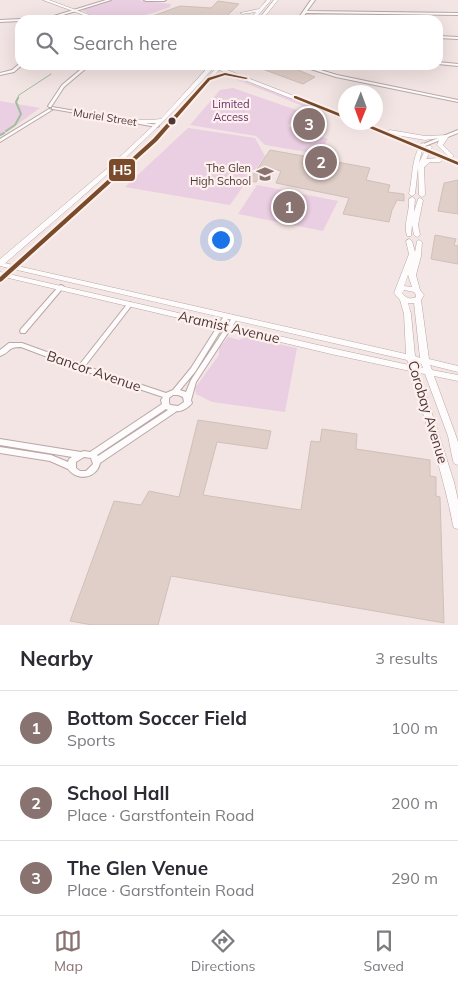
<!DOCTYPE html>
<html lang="en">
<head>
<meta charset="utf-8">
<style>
  body { margin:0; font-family:Mulish,sans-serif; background:#f7f7f7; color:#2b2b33 }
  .compass { position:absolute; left:338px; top:85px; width:45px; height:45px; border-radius:50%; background:#fff; box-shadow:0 5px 20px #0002; rotate:181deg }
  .you { position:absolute; left:220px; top:239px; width:18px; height:18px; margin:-12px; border:4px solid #fff; border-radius:50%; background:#1a73e8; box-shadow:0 0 0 8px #1a73e833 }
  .badge { display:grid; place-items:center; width:32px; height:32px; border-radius:50%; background:#887371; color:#fff; font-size:16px; font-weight:700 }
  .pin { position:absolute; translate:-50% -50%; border:2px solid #fff; box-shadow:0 1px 5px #0006 }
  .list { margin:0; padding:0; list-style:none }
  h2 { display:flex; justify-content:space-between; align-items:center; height:65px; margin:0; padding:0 20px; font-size:21px }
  h2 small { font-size:16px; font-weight:400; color:#7c7c81 }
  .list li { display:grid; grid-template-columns:32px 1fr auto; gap:15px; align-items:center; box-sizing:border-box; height:75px; padding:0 20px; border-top:1px solid #e1e1e2 }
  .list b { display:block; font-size:19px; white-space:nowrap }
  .list p { margin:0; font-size:16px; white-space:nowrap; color:#7c7c81 }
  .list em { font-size:16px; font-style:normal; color:#7c7c81 }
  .icon { flex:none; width:28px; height:28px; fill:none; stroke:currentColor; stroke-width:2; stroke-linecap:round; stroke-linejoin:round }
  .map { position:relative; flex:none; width:458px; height:625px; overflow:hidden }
  .search { position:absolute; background:#fff; box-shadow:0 5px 20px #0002; left:15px; right:15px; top:15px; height:55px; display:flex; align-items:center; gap:12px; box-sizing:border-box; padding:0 18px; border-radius:15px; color:#7c7c81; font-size:19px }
  .sheet { height:290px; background:#fff }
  nav { display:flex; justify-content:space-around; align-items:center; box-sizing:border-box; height:70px; border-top:1px solid #e1e1e2; background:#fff; font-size:14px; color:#7c7c81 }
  nav a { display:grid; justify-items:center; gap:2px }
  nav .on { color:#887371 }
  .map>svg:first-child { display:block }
  .green { fill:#eacee1 }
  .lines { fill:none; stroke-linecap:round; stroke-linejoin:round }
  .stream-far1 { stroke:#9fbf9e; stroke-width:1 }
  .stream { stroke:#9fbf9e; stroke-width:2 }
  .building { fill:#e0cec8; stroke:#d0c0ba }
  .minor-casing { stroke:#b9a8a6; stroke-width:2 }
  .tertiary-casing { stroke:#b9a8a6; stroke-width:1 }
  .secondary-casing { stroke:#b9a8a6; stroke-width:1 }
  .minor { fill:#fdfbfb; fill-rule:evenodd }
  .tertiary { fill:#fdfbfb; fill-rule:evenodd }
  .secondary { fill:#fdfbfb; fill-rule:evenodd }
  .bus-1-casing { stroke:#fdf1ef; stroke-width:4 }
  .bus-1 { fill:#7a4b2a; fill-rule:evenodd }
  .bus-dot { fill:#4e3633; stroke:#fdf1ef; stroke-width:2 }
  .labels { text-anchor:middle; stroke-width:4.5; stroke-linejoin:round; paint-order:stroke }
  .far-park-label { font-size:11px; fill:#6a2e69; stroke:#fdf1ef }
  .far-street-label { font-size:11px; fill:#4e3633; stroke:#fdf1ef }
  .far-poi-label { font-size:11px; fill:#4e3633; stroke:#fdf1ef; text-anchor:end }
  .street-label { font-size:14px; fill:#4e3633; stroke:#fdf1ef }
  .line-badge { stroke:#fdf1ef; stroke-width:2 }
  .badge-label { font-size:14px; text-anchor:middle; font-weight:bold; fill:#fff }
</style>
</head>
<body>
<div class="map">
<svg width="458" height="625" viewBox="0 0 458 625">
  <rect width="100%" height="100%" fill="#f3e5e3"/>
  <path class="green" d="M111,0H138L171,4L170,7C141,17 111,29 82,10Z
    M225,75L276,92L309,104L323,114Z
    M233,88L299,111L288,126L328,139L319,154L265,145L256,136L190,125L220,90Z
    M0,101L40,108L0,137Z
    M188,128L255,138L265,156L230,205L125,187Z
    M257,185L338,201L323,231L238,214Z
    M228,337L239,340L246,337L297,348L285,412L212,402L196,394L195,388L219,355V348Z"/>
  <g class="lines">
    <path class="stream-far1" d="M17,100L19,95L51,74"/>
    <path class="stream" d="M6,131L15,125L21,114L16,102L18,98
      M0,135L4,133"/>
  </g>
  <path class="building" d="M218,1L239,4L223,20H142L180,6L211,8Z
    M286,65L315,77L303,84L254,66Z
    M300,117L324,123L318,130L294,125Z
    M270,150L370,168L366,180L390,185L388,192L404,194V201L397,200L392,210L389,222L343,214L349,198L276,183L281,171L265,168L256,182L249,181Z
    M458,180V214L438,211L444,183Z
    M435,235L456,239L454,245L458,246V264L431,259Z
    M198,420L271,431L267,449L217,442L203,495L301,510L311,441L320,442L322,429L357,434L356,449L430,460V476L436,477V496L440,497L444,623L171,576L158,625H92L70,621L114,501L141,505L149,491L179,497Z"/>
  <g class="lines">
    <g class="minor-casing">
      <path id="minor" d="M106,0H111L47,20H30L32,19H44Z
        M144,0H166L164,1H146Z
        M311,0H315L307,11L458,13V15L306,13L301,20H297Z
        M21,19L22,20H20V21L0,22V20Z
        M438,36L458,37V39L438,38Z
        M438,62L458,64V66L438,64Z
        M19,64L22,65L14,72L0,75V73L12,70Z
        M86,65H90L64,87L51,107H49L48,106L62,85Z
        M298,65H304L337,75L458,100V102L336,77Z
        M52,107L157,125L159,126L157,127L53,109H52Z
        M49,109L52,110L0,142V139Z
        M458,130V133L425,146H421V145Z
        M61,285L63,286L64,287L63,288L25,333H21L20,331L21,329L59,286Z
        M130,302L133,304L132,305L85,366L166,393L173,390L191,368L224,316H228L229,317L195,372L180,390L186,392L191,380L232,318L234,317L237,319L196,382L191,400L192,403C189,407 182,412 177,411L100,463C97,478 78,482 68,469L50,461L0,453V447L51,455L68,462L69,459L72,457L0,445V439L81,452L84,451L90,452L162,404L161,400L163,397L79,369L21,347C7,347 11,352 0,356V350L9,343H22L80,364L128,303ZM173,395H178L183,397L184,402L178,406L170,405L169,403V398ZM166,409L168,410L98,456L97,455ZM84,457L91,458L93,464L86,471H80L76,468V462Z"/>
    </g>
    <g class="tertiary-casing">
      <path id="tertiary" d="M423,143L426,145L422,150L419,163L427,146H431L432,147L424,164L425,195L422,197L419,195L418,168L415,194L412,196L409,194C413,177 411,159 421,144Z
        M412,197L415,199L414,212L418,199L420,198L423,200L418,225L420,235L417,237L414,235L412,225L411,236H407C403,224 410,212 409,199Z
        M409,239L412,241L415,252L417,241L419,240L422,242L421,256L416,275L420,290L424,295L421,300L429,359L458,366V372L430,365L432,370L458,375V381L434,376L456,436L458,442V465L455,464L453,461L448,436L425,374L419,373L454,482L458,500V529L454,528L453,525C443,472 425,422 410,371L331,354L0,276V272L331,348L409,365L407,360L0,266V262L406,354L404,314L400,300L394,293L409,254L406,241ZM413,261L408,275L412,287L404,286ZM404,290L414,292L416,295V297C410,300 406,298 402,293ZM408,303H414L420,358L415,356L411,314ZM416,362L421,363L423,368L417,366Z"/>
    </g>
    <g class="secondary-casing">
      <path id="secondary" d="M43,0H49L103,20H97Z
        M267,0H271L254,20H249L256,12L242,14L240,13L259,9Z
        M274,0H278L262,20H258Z
        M210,65H224L222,68L346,116V120L219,70L161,138L3,282L0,283V276L157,136L215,69L213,68C150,141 76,202 3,265H0V259L109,167L156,123H132L130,122V120H151L161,119Z
        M353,122H363L387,133L388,131L390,130L425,136L448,135L449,136L443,145L454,156L451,158L449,157L437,145L440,138L425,140L390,134L458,162V166L443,160L440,162H430L422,169H418V167L426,159L438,158Z"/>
    </g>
    <use href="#minor" class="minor"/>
    <use href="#tertiary" class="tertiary"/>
    <use href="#secondary" class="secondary"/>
    <g class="bus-1-casing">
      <path id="bus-1" d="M225,73L248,78L246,79L225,75L210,80L157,141L2,281L0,282V277L153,139L208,78Z
        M294,96H296L346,116V119L294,98Z
        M355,122H362L458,162V165Z"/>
    </g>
    <use href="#bus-1" class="bus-1"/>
  </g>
  <defs>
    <g id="school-bare" transform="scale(1.35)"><path d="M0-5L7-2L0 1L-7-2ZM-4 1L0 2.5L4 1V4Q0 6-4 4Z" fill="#887371" stroke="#fdf1ef" stroke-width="2.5" paint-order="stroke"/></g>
  </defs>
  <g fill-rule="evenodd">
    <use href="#school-bare" x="265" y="174"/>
  </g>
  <circle class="bus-dot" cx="172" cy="121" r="4.5"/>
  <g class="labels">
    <g class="far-park-label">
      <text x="231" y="108">Limited<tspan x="231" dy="13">Access</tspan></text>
    </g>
    <g class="far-street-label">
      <text transform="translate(105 117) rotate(9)" y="4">Muriel Street</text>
    </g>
    <g class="far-poi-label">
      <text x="251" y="172">The Glen<tspan x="251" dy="13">High School</tspan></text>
    </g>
    <g class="street-label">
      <text transform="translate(229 327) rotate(13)" y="5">Aramist Avenue</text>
      <text transform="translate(94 371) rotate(19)" y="5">Bancor Avenue</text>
      <text transform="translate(428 412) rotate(73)" y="5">Corobay Avenue</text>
    </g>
  </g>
  <rect class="line-badge" x="108" y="158" width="28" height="24" rx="5" fill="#7a4b2a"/>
  <g class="badge-label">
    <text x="122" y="175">H5</text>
  </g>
</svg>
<svg class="compass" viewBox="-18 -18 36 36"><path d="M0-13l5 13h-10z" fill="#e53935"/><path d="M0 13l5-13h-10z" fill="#7c7c81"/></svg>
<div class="you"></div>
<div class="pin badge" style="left:289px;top:207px">1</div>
<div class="pin badge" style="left:321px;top:162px">2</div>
<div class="pin badge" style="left:309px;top:124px">3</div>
<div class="search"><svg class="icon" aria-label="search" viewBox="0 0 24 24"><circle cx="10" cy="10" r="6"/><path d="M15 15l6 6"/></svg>Search here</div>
</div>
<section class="sheet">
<h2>Nearby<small>3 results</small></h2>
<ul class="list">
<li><span class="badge">1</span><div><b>Bottom Soccer Field</b><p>Sports</p></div><em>100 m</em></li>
<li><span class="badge">2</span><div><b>School Hall</b><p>Place · Garstfontein Road</p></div><em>200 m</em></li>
<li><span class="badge">3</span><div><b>The Glen Venue</b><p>Place · Garstfontein Road</p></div><em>290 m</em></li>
</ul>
</section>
<nav>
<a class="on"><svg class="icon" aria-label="map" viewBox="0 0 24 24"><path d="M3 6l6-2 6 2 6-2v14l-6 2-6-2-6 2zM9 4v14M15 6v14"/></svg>Map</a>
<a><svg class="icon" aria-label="directions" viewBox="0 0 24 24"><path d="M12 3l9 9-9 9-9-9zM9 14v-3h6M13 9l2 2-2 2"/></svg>Directions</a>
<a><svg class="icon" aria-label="saved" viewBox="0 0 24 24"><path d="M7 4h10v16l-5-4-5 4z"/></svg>Saved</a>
</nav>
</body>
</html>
